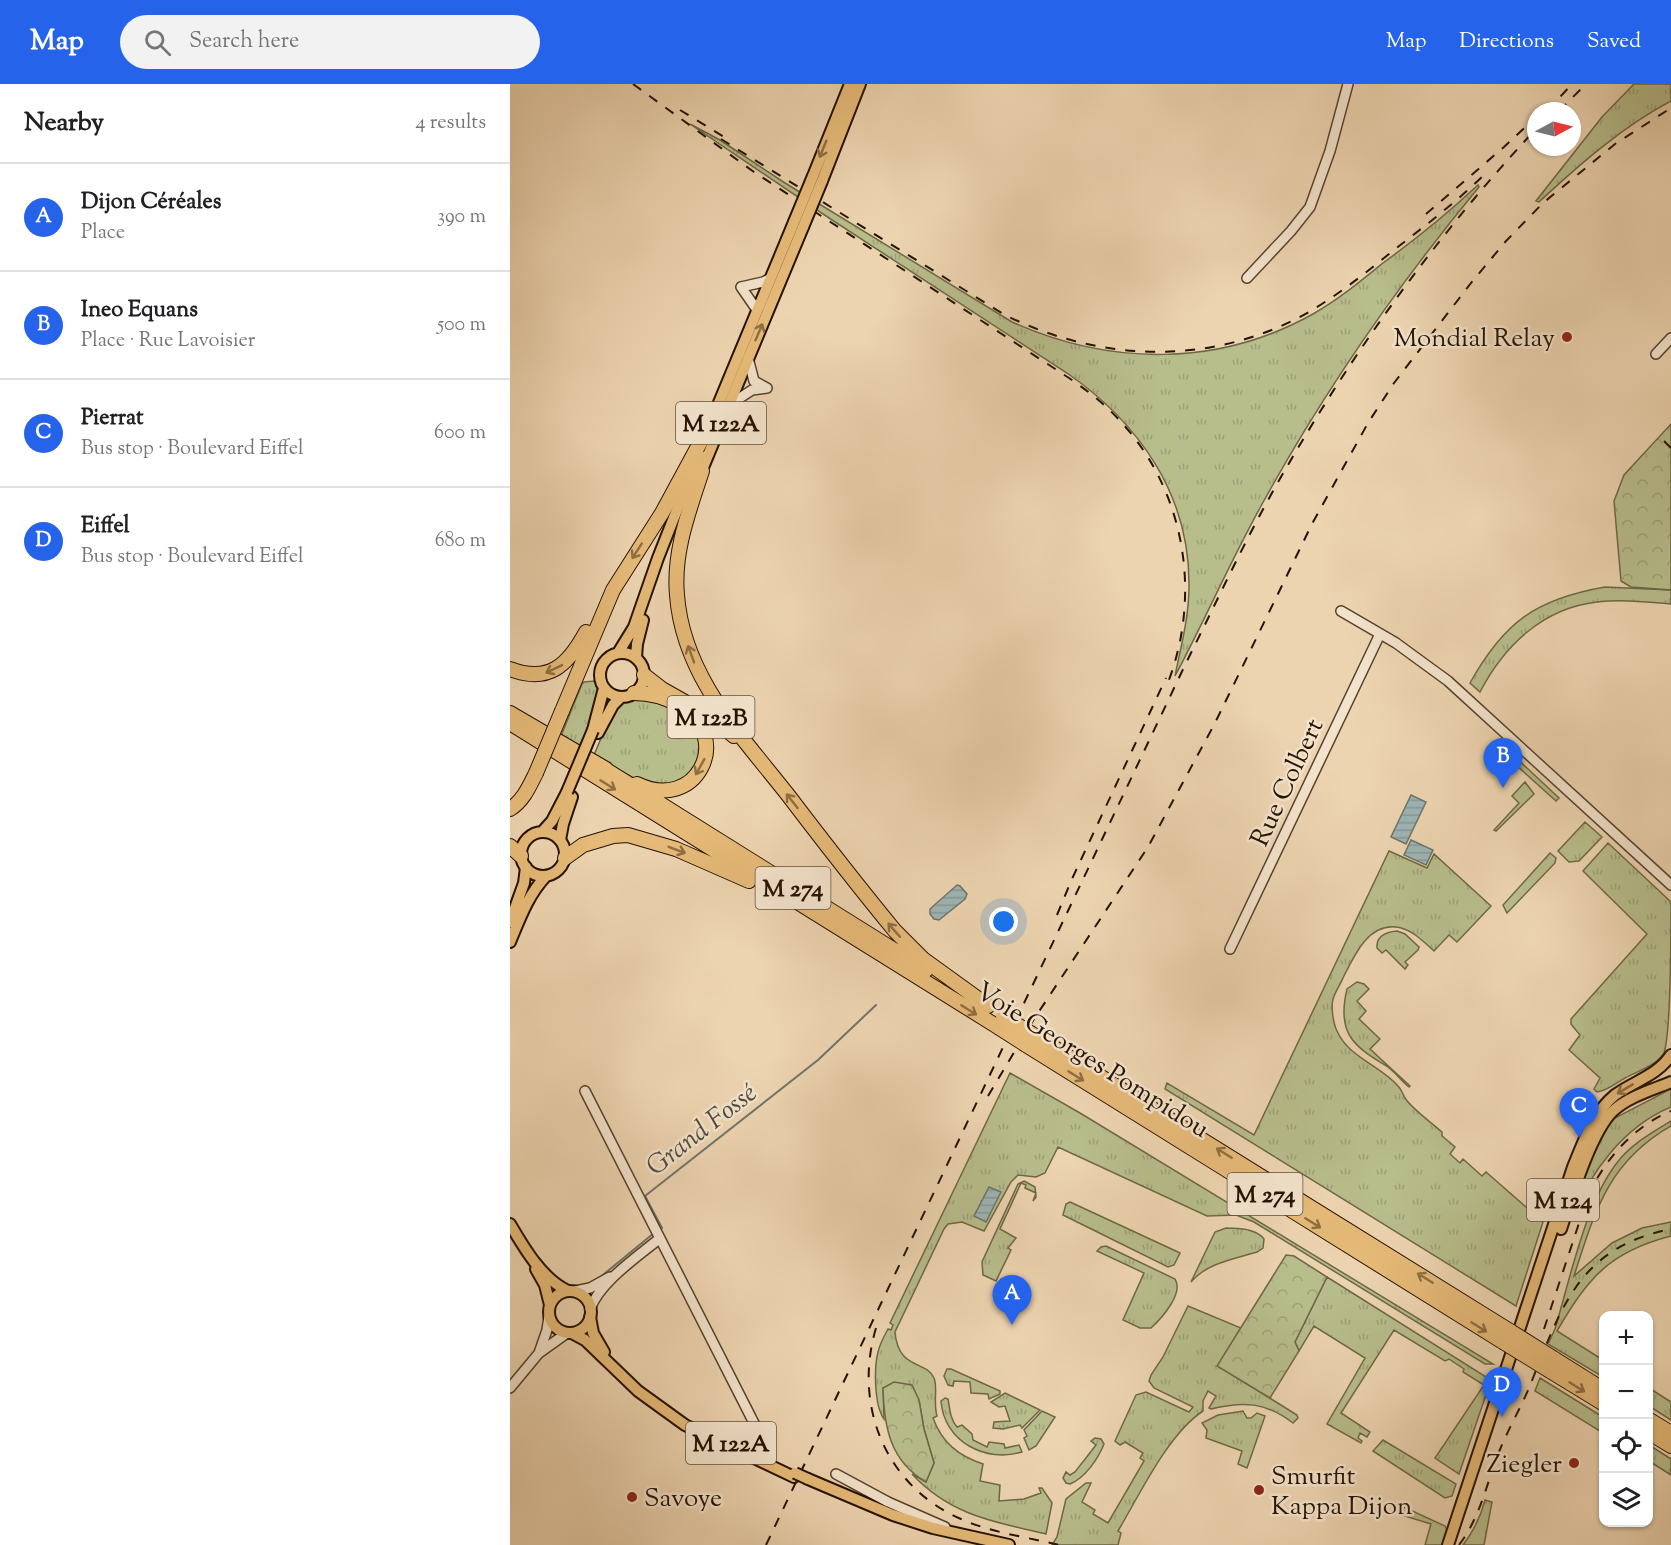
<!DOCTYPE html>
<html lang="en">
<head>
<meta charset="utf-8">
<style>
  body { margin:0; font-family:"Sorts Mill Goudy",serif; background:#f2f2f2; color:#202124 }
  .controls { position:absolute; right:18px; bottom:18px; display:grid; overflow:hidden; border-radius:12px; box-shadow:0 2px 4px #0004 }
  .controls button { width:54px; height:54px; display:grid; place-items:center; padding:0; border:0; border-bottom:2px solid #e0e0e0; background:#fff; color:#202124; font:30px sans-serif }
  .compass { position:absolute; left:1017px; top:18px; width:54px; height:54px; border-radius:50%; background:#fff; box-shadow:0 2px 4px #0004; rotate:83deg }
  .you { position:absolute; left:494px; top:838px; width:21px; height:21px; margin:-15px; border:4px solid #fff; border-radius:50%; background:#1a73e8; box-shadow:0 0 0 9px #1a73e833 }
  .badge { display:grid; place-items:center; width:39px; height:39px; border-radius:50%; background:#2563eb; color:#fff; font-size:20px; font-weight:700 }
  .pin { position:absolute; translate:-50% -50px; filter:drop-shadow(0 2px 3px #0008) }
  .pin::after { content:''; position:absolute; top:32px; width:21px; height:18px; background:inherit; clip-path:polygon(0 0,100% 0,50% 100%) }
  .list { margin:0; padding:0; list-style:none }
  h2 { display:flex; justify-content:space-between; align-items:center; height:78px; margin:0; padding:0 24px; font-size:26px }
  h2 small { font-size:20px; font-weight:400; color:#757577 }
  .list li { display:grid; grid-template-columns:39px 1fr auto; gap:18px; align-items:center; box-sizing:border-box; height:108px; padding:0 24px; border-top:2px solid #e0e0e0 }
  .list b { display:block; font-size:22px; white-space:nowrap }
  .list p { margin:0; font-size:20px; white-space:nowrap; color:#757577 }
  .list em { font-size:20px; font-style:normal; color:#757577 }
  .icon { flex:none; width:33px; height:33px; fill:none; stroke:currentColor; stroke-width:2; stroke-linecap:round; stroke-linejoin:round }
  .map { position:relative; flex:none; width:1161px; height:1461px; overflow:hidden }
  header { display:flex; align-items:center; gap:36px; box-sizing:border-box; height:84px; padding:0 30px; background:#2563eb; color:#fff }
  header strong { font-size:28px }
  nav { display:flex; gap:33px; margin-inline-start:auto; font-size:21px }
  .search { width:420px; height:54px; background:#f2f2f2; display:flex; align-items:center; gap:15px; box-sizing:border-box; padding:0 21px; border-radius:33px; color:#757577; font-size:22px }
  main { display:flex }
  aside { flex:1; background:#fff }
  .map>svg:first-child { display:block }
  .grass { fill:url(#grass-tufts); stroke:#6e6846; stroke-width:1.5 }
  .forest { fill:url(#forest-crowns); stroke:#6e6846; stroke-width:1.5 }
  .water { fill:url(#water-rules); stroke:#6d746d; stroke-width:1.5 }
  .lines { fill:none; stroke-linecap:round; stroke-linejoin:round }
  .stream { stroke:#6d746d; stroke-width:2 }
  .minor-casing { stroke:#57422c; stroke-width:12 }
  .major-casing { stroke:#251200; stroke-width:14 }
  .highway-casing { stroke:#251200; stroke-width:16 }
  .minor { stroke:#f3e3cc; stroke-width:9 }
  .major { stroke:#e6ba78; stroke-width:10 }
  .highway { stroke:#e6ba78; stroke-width:14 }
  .rail { stroke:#251200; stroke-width:2; stroke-dasharray:10 10; stroke-linecap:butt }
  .major-bridge-casing { stroke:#251200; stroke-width:14; stroke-linecap:butt }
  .highway-bridge-casing { stroke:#251200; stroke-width:16; stroke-linecap:butt }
  .major-bridge { stroke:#e6ba78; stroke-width:10 }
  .highway-bridge { stroke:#e6ba78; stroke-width:14 }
  .oneway { stroke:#8f6e42 }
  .poi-dot { fill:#8f2418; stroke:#f3e3cc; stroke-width:2 }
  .labels { text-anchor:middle; stroke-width:5; stroke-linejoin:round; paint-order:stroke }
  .shield { fill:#f3e3cc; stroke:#63513d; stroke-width:1.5 }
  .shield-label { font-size:24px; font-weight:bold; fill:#251200 }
  .poi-label { font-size:26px; fill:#251200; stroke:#f3e3cc; text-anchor:end }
  .street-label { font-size:26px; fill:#251200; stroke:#f3e3cc }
  .water-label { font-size:27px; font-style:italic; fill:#4f4b40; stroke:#f3e3cc }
</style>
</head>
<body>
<header>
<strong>Map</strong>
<div class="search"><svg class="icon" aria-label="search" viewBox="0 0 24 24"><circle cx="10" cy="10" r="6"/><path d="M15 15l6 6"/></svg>Search here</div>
<nav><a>Map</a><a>Directions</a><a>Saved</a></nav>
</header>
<main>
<aside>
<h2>Nearby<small>4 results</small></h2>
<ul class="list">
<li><span class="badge">A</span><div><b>Dijon Céréales</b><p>Place</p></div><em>390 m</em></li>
<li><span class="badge">B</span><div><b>Ineo Equans</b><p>Place · Rue Lavoisier</p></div><em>500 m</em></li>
<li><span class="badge">C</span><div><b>Pierrat</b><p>Bus stop · Boulevard Eiffel</p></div><em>600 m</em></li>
<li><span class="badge">D</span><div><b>Eiffel</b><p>Bus stop · Boulevard Eiffel</p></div><em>680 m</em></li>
</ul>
</aside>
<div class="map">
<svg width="1161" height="1461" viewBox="0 0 1161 1461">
  <defs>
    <pattern id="grass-tufts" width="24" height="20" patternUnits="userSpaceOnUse" patternTransform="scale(1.5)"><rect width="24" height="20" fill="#b8bd8c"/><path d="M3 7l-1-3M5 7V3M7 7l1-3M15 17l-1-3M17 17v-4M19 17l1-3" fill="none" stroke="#9ea177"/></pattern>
    <pattern id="forest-crowns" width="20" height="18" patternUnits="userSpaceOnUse" patternTransform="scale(1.5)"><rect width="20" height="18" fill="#b8bd8c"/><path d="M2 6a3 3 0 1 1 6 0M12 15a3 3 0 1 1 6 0" fill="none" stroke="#9ea177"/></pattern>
    <pattern id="water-rules" width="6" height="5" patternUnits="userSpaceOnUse" patternTransform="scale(1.5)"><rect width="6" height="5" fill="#9db6b6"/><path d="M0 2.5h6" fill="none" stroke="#879b9b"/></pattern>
  </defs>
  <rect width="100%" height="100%" fill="#edd4b0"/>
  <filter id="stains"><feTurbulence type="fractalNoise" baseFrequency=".00333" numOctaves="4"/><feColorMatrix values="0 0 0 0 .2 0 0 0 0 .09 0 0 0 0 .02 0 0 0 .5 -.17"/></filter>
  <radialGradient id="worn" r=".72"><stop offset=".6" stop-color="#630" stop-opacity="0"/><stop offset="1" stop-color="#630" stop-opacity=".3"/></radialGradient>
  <path class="grass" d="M1124,0H1161V17C1112,43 1069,81 1029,118L1026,117L1092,33Z
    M180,40L210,56L275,99L502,238C600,282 708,283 803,230C828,216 851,197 873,179C906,155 938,129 968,101L969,103C887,202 813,309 751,422C720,478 695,536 665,592C671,562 679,533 679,502C680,411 629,339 557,289L319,134Z
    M1095,503L1161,506V520C1136,518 1111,515 1087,518C1033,524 994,562 970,608L960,599C994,538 1026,515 1095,503Z
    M85,597C94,619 79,643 71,663L51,652L72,600L74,598Z
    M130,612C147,615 182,627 188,646C197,674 181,701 151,700C147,700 141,701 137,700C122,695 99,679 84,671L92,652L111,618Z
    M988,657L1049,714L1046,717L985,662Z
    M1015,698L1024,710L986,747L984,746L1009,719L1002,712Z
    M1075,738L1092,753L1069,777L1059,778L1048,767Z
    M1098,759L1161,818C1161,848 1161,948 1154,969C1146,982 1128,987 1115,994C1106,999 1097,1007 1087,1008L1084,1005L1090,994L1059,966L1070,951L1061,940V935L1137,850L1073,787Z
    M879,767L917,784L924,770L981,822L947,858L939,851L924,867C913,857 900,844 886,843C857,840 843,874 833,894C830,901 825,908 823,915C821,923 823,939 827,947C839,974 870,981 888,1002C891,1005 893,1010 895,1014C902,1025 922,1039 932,1048V1052L945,1063L940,1070L950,1079L953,1075L972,1092L976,1088L1033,1138L1006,1222L655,1005L657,999L744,1051Z
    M1040,769L1046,774L1045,779L997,829L993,821Z
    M887,847L895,850L909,863L908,866L895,878L898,881L895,885L876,866L872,869L867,864C866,852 876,848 887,847Z
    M847,898L854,900L859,905L847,917L856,927L849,935L870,955L860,965L900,1002L899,1003C891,997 884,986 875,981C841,961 827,947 837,905Z
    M500,989L570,1029L983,1280H975L744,1138L726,1131L697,1132L548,1063L535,1089L526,1093L508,1091L501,1098L474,1147L452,1138L438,1140L434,1145L385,1248C388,1286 416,1276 424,1294C428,1303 423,1319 427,1332L423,1334C432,1359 449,1372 473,1380L470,1397L490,1401L489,1417L514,1415L531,1409L529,1404H532L542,1419L536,1450C484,1438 440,1431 402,1390L416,1398L424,1379L414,1345L409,1316L373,1304L374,1335C364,1321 364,1284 368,1268C370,1260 374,1252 378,1245L381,1246L383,1241L380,1239Z
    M1161,1005V1023C1113,1043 1081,1088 1061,1134H1059L1088,1059L1101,1036Z
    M1161,1037V1042C1098,1078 1085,1127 1064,1192L1102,1159L1132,1144L1161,1138V1152C1099,1168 1078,1194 1047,1247L1093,1276V1293L1038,1260L1045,1245C1060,1195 1075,1121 1106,1080C1120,1061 1141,1049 1161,1037Z
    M514,1097L525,1103L526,1113L523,1117L526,1109L515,1104L516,1101L511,1099L490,1145L506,1154L498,1164L501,1166L486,1197L473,1191L472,1178L508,1100Z
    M560,1118L668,1168L670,1169L664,1181L658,1183L553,1131L556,1120Z
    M716,1144C729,1145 746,1144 754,1155L753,1164L747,1168C724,1175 697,1179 681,1198L705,1148Z
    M596,1162L665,1195C674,1209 652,1234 641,1244H630L613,1236L634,1189L587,1167L591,1163Z
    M817,1193L981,1296L949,1390L925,1374L974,1301L953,1288L954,1285L939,1275L935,1277L884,1246L831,1329L860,1348L857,1353L850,1349L848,1354L852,1357L851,1359L817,1340L855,1274L804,1242L789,1267L785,1258Z
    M678,1222L731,1244L708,1282L787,1331L788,1334L783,1339C756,1318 733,1317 701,1325L699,1324L706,1312L698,1307L693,1317V1327C658,1350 630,1410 608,1447L611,1449L608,1461H542L547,1453L556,1415L576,1399H581L572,1418L585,1426L583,1430L598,1439L634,1377L630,1374L633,1369L615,1358L610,1361L605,1357L626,1311L636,1308L679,1328L683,1323L644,1304L639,1297L641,1291L653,1273Z
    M437,1285H441L490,1307V1310L479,1315L478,1310L461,1309L460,1298L444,1297L443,1302L438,1301L434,1292Z
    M1030,1294L1093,1333V1349L1025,1307Z
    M1139,1304L1161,1318V1336L1139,1322Z
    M495,1309L530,1326L512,1344L510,1341L493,1345L483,1344L484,1338L500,1337L495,1322L489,1323L481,1318Z
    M435,1314L438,1315C440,1325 440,1335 447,1343L452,1341L462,1350L463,1356L477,1363L479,1358L494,1360L495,1364L509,1361L512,1368C476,1379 434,1358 431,1317Z
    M532,1327L545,1333L526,1362L519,1366L514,1354L517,1352L514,1346Z
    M733,1327L737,1334H741L747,1329L755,1332L737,1384L728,1380L732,1367L696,1354L697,1346L692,1339L708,1331Z
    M585,1354L591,1355L594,1360C588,1375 575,1394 560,1400L556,1399L553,1394L556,1388L560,1391L565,1388L586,1361L581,1357Z
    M873,1356L946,1400L942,1412L935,1414L863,1367Z
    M1139,1361L1161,1375V1391L1139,1377Z
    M975,1416L982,1418L974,1461H953C963,1448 971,1432 975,1416Z
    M885,1419L935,1442L938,1448L933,1461H915L921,1440L882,1428H884Z"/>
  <path class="forest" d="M1161,340V506L1121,503L1111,497L1104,417L1114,391Z
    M776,1171L784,1172L817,1193L785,1258L789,1267L760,1314L707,1282Z
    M384,1298L402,1301L409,1316L414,1345L424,1379L416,1398C380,1377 374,1343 373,1304Z"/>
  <path class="water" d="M901,711L916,718L896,760L881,753Z
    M901,756L923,766L916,781L894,771Z
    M447,801L450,802L457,810L455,815L429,836L424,835L420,830V825Z
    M479,1103L491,1108L476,1138L464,1132Z"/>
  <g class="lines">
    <path class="stream" d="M148,1146L152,1144L135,1112L308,976L366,921
      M88,1195L144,1149"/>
    <g class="minor-casing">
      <path id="minor" d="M737,194L781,147L800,123L820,67L838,0
        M247,226L231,203L253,198L259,195
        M1146,270L1161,254
        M238,274L244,297L255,303
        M219,321L242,306L257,304
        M831,527L886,559L938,597L1161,801
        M720,865L870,550
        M75,1007L247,1345
        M65,1207L80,1204L100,1193
        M80,1225C90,1198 127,1173 149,1155
        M29,1269L37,1246L39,1232
        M0,1304L29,1269L57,1249
        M326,1390L378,1418L435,1443"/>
    </g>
    <g class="major-casing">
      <path id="major" d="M303,92L340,0
        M312,97L350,0
        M196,350L284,138
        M189,393L293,143
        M108,569L124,543L148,474L189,370
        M90 591a22 22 0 1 1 44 0a22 22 0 1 1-44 0Z
        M126,574L127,560L133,536
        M83,646L94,604
        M88,649L103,621L111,613
        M32,748L42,737L57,708
        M11 770a22 22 0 1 1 44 0a22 22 0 1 1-44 0Z
        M50,756L53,740L62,713
        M0,838L14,799L16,783
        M0,858C10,834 18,811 36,792
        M0,1140C14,1164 32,1195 58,1207
        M1051,1145C1061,1115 1081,1048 1103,1027C1118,1013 1142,1006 1161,998
        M26,1185L35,1201L40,1221
        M39 1228a21 21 0 1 1 42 0a21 21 0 1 1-42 0Z
        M80,1233L83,1249L94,1268
        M62,1249L75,1256L128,1307L175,1341L284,1393
        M298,1395L383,1431L423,1444L499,1461
        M938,1461L1063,1083C1074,1057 1082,1030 1105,1011C1124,997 1147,992 1161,971"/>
    </g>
    <g class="highway-casing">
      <path id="highway" d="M192,387C179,427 163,468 167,511C173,592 230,650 278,711C313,757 348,802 385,847L413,875L478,922
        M0,585C39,600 58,581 76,548
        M134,591L152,605L200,632L224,652
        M124,609C140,609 155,613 169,621C225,654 186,729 127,700
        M52,627L103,506L152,429L198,344
        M0,629L96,685
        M0,639L488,943
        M90,682L416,886
        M0,725C13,717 19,703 26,689
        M0,762L11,772
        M55,774L73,761L103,752L118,751L166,765L239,797
        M522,950L1000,1247
        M516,961L993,1258
        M1043,1274L1094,1306
        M1040,1287L1094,1320
        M1138,1335L1161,1349
        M1138,1348L1161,1362"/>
    </g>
    <use href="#minor" class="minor"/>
    <use href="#major" class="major"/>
    <use href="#highway" class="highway"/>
    <path class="rail" d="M123,0L244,88L559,294C578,307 596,321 612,339C676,409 692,513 657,601
      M170,26L219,56
      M1037,27L1062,0
      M1049,27L1076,0
      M211,55L495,231C588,277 694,282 788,234C822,216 853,191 884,166C916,141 949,116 978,87
      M916,130L994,63L1026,33
      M1154,357L1161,364
      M547,831L561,797L656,594
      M478,1012L524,935L638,763L705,639L802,440L858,339L884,299L961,199L996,157L1033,119L1105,60L1161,24
      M366,1244C343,1321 375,1402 451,1435C482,1449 517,1453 549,1461
      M1034,1245L1078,1112C1095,1075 1123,1043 1161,1027
      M256,1461L676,579C709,513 740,445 778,381C847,262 932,145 1026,45
      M949,1461C969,1435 976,1403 987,1373C997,1346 1013,1321 1023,1294C1053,1218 1072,1163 1161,1145"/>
    <g class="major-bridge-casing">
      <path id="major-bridge" d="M284,138L303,92
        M293,143L312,97
        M57,708L83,646
        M285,1389L298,1395"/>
    </g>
    <g class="highway-bridge-casing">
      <path id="highway-bridge" d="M26,689L52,627
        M493,932L522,950
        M488,943L516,961
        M1000,1247L1043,1274
        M993,1258L1040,1287"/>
    </g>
    <use href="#major-bridge" class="major-bridge"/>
    <use href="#highway-bridge" class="highway-bridge"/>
  </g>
  <defs><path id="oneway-shaft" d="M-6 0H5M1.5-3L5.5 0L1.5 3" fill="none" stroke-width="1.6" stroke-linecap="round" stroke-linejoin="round" transform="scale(1.5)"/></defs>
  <g class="oneway">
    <use href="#oneway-shaft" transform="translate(313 65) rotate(112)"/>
    <use href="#oneway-shaft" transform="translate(249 248) rotate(-67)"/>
    <use href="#oneway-shaft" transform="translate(127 467) rotate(123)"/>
    <use href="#oneway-shaft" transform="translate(181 570) rotate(-110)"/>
    <use href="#oneway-shaft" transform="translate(44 585) rotate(154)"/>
    <use href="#oneway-shaft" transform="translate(190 683) rotate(119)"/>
    <use href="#oneway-shaft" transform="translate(98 701) rotate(32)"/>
    <use href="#oneway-shaft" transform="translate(282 717) rotate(-128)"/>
    <use href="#oneway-shaft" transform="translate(167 766) rotate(21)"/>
    <use href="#oneway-shaft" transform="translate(384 846) rotate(-131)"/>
    <use href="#oneway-shaft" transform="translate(459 926) rotate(32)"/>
    <use href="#oneway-shaft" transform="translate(566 992) rotate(32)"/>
    <use href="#oneway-shaft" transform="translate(1115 1005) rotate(149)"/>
    <use href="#oneway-shaft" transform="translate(714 1069) rotate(-148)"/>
    <use href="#oneway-shaft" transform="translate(803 1139) rotate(32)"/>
    <use href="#oneway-shaft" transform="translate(915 1194) rotate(-148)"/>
    <use href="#oneway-shaft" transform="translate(969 1243) rotate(32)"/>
    <use href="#oneway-shaft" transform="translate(1067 1303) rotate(32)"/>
  </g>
  <g class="poi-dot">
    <circle cx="1057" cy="253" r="6"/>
    <circle cx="1064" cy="1379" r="6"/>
    <circle cx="749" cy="1406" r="6"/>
    <circle cx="122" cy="1413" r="6"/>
  </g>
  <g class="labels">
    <g class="shield">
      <rect x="166" y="318" width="90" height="42" rx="4.5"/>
      <rect x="157.5" y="612" width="87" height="42" rx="4.5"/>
      <rect x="245.5" y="783" width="75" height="42" rx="4.5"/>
      <rect x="717.5" y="1089" width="75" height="42" rx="4.5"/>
      <rect x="1017" y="1095" width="72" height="42" rx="4.5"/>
      <rect x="176" y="1338" width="90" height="42" rx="4.5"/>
    </g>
    <g class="shield-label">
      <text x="211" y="347">M 122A</text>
      <text x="201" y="641">M 122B</text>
      <text x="283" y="812">M 274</text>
      <text x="755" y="1118">M 274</text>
      <text x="1053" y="1124">M 124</text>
      <text x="221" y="1367">M 122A</text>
    </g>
    <g class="poi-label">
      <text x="1045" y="262">Mondial Relay</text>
      <text x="1052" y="1388">Ziegler</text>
      <text x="761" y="1400" text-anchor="start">Smurfit<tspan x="761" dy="30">Kappa Dijon</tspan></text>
      <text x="134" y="1422" text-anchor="start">Savoye</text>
    </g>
    <g class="street-label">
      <text transform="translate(776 698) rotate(-65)" y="9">Rue Colbert</text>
      <text transform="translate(583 975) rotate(32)" y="9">Voie Georges Pompidou</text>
    </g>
    <g class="water-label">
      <text transform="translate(191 1045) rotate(-38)" y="9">Grand Fossé</text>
    </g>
  </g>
  <rect width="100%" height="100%" filter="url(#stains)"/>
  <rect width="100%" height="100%" fill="url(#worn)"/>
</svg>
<div class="controls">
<button>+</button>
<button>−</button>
<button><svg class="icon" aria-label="locate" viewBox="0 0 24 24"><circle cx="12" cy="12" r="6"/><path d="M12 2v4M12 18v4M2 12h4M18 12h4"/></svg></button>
<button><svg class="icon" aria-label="layers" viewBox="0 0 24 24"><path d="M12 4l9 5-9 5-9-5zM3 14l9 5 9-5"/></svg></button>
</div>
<svg class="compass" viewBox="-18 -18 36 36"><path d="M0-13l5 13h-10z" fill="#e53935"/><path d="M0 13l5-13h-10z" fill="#757577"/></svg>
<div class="you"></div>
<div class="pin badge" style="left:502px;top:1241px">A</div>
<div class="pin badge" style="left:993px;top:704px">B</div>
<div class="pin badge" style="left:1069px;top:1054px">C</div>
<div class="pin badge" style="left:992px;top:1333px">D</div>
</div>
</main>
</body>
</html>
